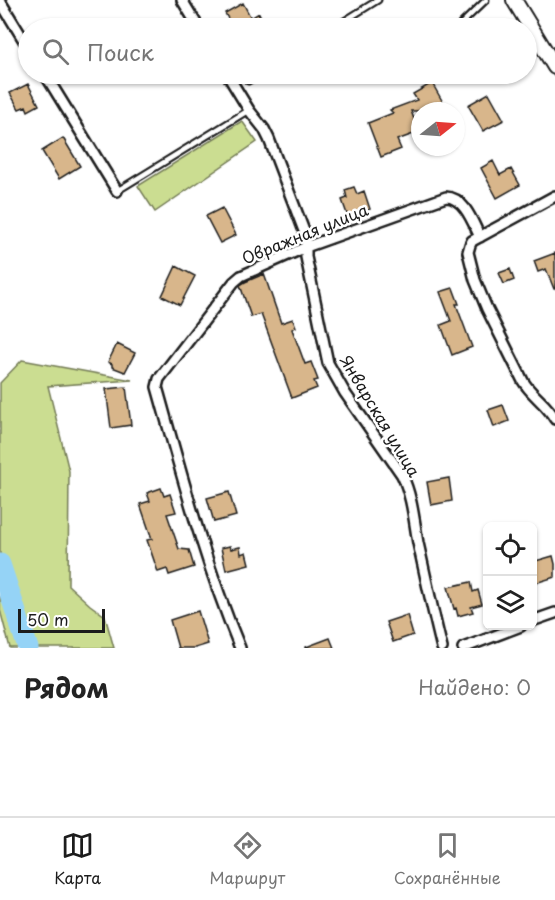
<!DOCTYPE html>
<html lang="ru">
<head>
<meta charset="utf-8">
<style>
  body { margin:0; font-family:"Playpen Sans",sans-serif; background:#f6f6f6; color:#222 }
  .controls { position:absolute; right:18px; bottom:18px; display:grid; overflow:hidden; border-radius:9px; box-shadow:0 2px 4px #0004 }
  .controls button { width:54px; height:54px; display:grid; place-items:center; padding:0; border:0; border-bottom:2px solid #e0e0e0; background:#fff; color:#222; font:30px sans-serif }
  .compass { position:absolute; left:411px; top:102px; width:54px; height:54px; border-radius:50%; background:#fff; box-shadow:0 2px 4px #0004; rotate:73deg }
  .scale { position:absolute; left:18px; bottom:15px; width:87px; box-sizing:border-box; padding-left:6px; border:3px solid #1c1c1c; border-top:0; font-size:16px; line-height:21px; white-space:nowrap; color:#1c1c1c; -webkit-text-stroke:4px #fff; paint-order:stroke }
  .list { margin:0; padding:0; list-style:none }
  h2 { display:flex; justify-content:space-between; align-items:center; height:78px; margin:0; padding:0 24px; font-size:26px }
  h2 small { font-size:20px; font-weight:400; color:#767676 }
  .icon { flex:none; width:33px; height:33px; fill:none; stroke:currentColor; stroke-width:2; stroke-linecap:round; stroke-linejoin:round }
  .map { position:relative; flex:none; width:555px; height:648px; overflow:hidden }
  .search { position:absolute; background:#fff; box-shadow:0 2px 4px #0004; left:18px; right:18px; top:18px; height:66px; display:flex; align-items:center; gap:15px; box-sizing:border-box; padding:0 21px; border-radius:33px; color:#767676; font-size:22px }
  .sheet { height:168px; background:#fff }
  nav { display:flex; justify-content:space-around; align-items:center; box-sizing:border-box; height:84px; border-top:2px solid #e0e0e0; background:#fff; font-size:16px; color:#767676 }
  nav a { display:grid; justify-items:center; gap:3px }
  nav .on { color:#1c1c1c }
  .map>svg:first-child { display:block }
  .green { fill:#cbdd91; stroke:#747c56; stroke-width:1.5 }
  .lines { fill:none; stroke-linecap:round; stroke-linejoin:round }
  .river { stroke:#95d3f6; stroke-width:21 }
  .building { fill:#d8b68b; stroke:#1c1c1c; stroke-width:1.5 }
  .service-casing { stroke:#1c1c1c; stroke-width:9 }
  .minor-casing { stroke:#1c1c1c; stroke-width:14 }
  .secondary-casing { stroke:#1c1c1c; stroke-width:18 }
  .service { stroke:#fff; stroke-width:4.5 }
  .minor { stroke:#fff; stroke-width:9 }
  .secondary { stroke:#fff; stroke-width:14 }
  .labels { text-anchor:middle; stroke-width:5; stroke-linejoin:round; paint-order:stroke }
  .street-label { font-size:16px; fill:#1c1c1c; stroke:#fff }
</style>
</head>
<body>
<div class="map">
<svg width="555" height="648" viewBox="0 0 555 648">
  <rect width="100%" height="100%" fill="#fff"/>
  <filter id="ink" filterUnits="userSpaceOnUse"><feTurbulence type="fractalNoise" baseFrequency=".0167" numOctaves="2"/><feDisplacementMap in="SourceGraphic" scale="12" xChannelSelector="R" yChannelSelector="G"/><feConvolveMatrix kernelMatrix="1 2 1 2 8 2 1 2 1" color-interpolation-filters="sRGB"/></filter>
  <g filter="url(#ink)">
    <path class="green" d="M242,121L257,142L155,212L138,186Z
      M22,360L132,380L48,386L69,471L68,585L90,605L105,616L114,648H10L0,610V383Z"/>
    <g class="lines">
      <path class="river" d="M0,564L28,648"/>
    </g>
    <path class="building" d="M243,3L251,18L259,13L264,23L254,28H233L225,13Z
      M432,83L444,104L433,111H411L419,132L397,140L401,149L381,157L368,123L393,113L390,110L417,100L413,94Z
      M28,84L39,105L28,111L26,106L19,109L10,93Z
      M489,93L504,120L483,131L468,105Z
      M63,138L80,166L59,179L42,151Z
      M493,161L500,175L511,169L520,185L497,198L481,168Z
      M354,187L357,194L364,191L370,209L348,217L342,200L347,198L345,190Z
      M222,208L236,235L220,243L206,216Z
      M555,253V289H554L546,269L538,272L534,261Z
      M176,266L195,276L180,305L162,296Z
      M510,269L514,280L504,284L499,273Z
      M264,274L281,323L293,319L296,327L292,329L305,364L311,362L318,380L314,381L317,388L292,398L261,314L251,317L240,285L245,282Z
      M453,288L459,304H456L472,347L452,355L441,325L451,321L440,292Z
      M117,344L135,353L125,372L112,367V364L108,362Z
      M126,387L131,425L111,428L106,389Z
      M503,405L509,421L494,427L488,410Z
      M449,478L452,501L431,505L427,482Z
      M161,488L164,496L170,494L176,512L167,514L179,549L189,550L194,567L169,575L167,569L158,572L147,540L152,539L140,504L150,501L147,493Z
      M229,492L236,516L214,522L207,498Z
      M230,546L231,549L240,547L241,554L246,552L249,564L226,570L221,548Z
      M553,556L555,564V577L532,584V562Z
      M471,582L473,592L478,590L482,604L471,607L473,612L458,616L456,608L454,609L448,587Z
      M198,611L208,644L195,648H178L170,620Z
      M407,615L413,635L393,642L386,622Z
      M330,638L334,648H306V647Z"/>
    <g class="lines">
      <g class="service-casing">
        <path id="service" d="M333,28L378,0
          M457,28L486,0
          M248,81L260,74
          M117,191L249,110"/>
      </g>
      <g class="minor-casing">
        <path id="minor" d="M182,0L199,28
          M0,1L28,47
          M45,74L117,191
          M227,74L249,110L264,129L269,139L304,231L306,241V257L328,363L345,393L402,475C412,496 414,520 418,543C426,578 433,613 442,648
          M555,196L472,241L470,245L468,252L475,280L487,309L523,381C532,396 546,403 555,419
          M532,621L555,613
          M240,648C206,566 183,480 159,394L157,387L159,379L234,282L241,276L306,247L446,197C464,197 473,223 480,237
          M463,648L521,626"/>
      </g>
      <g class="secondary-casing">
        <path id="secondary" d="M514,0L555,67"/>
      </g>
      <use href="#service" class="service"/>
      <use href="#minor" class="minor"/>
      <use href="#secondary" class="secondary"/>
    </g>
  </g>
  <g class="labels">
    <g class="street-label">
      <text transform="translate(305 234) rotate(-22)" y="6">Овражная улица</text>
      <text transform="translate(380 416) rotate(59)" y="6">Январская улица</text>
    </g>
  </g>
</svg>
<div class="controls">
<button><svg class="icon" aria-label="locate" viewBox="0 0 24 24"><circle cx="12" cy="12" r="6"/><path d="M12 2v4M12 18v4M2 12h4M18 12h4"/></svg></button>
<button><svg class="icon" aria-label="layers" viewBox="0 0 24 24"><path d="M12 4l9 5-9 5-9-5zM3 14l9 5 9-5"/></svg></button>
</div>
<svg class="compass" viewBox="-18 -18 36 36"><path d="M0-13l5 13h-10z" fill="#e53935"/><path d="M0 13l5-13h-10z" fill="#767676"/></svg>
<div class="scale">50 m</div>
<div class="search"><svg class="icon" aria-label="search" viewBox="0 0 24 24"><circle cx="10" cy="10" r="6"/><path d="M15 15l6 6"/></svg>Поиск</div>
</div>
<section class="sheet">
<h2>Рядом<small>Найдено: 0</small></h2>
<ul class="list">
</ul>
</section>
<nav>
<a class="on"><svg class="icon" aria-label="map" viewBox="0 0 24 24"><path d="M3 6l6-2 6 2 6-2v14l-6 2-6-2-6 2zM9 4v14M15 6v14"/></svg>Карта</a>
<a><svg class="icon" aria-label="directions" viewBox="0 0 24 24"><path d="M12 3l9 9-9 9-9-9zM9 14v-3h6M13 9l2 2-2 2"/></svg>Маршрут</a>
<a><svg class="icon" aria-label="saved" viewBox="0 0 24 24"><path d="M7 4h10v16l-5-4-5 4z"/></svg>Сохранённые</a>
</nav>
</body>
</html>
